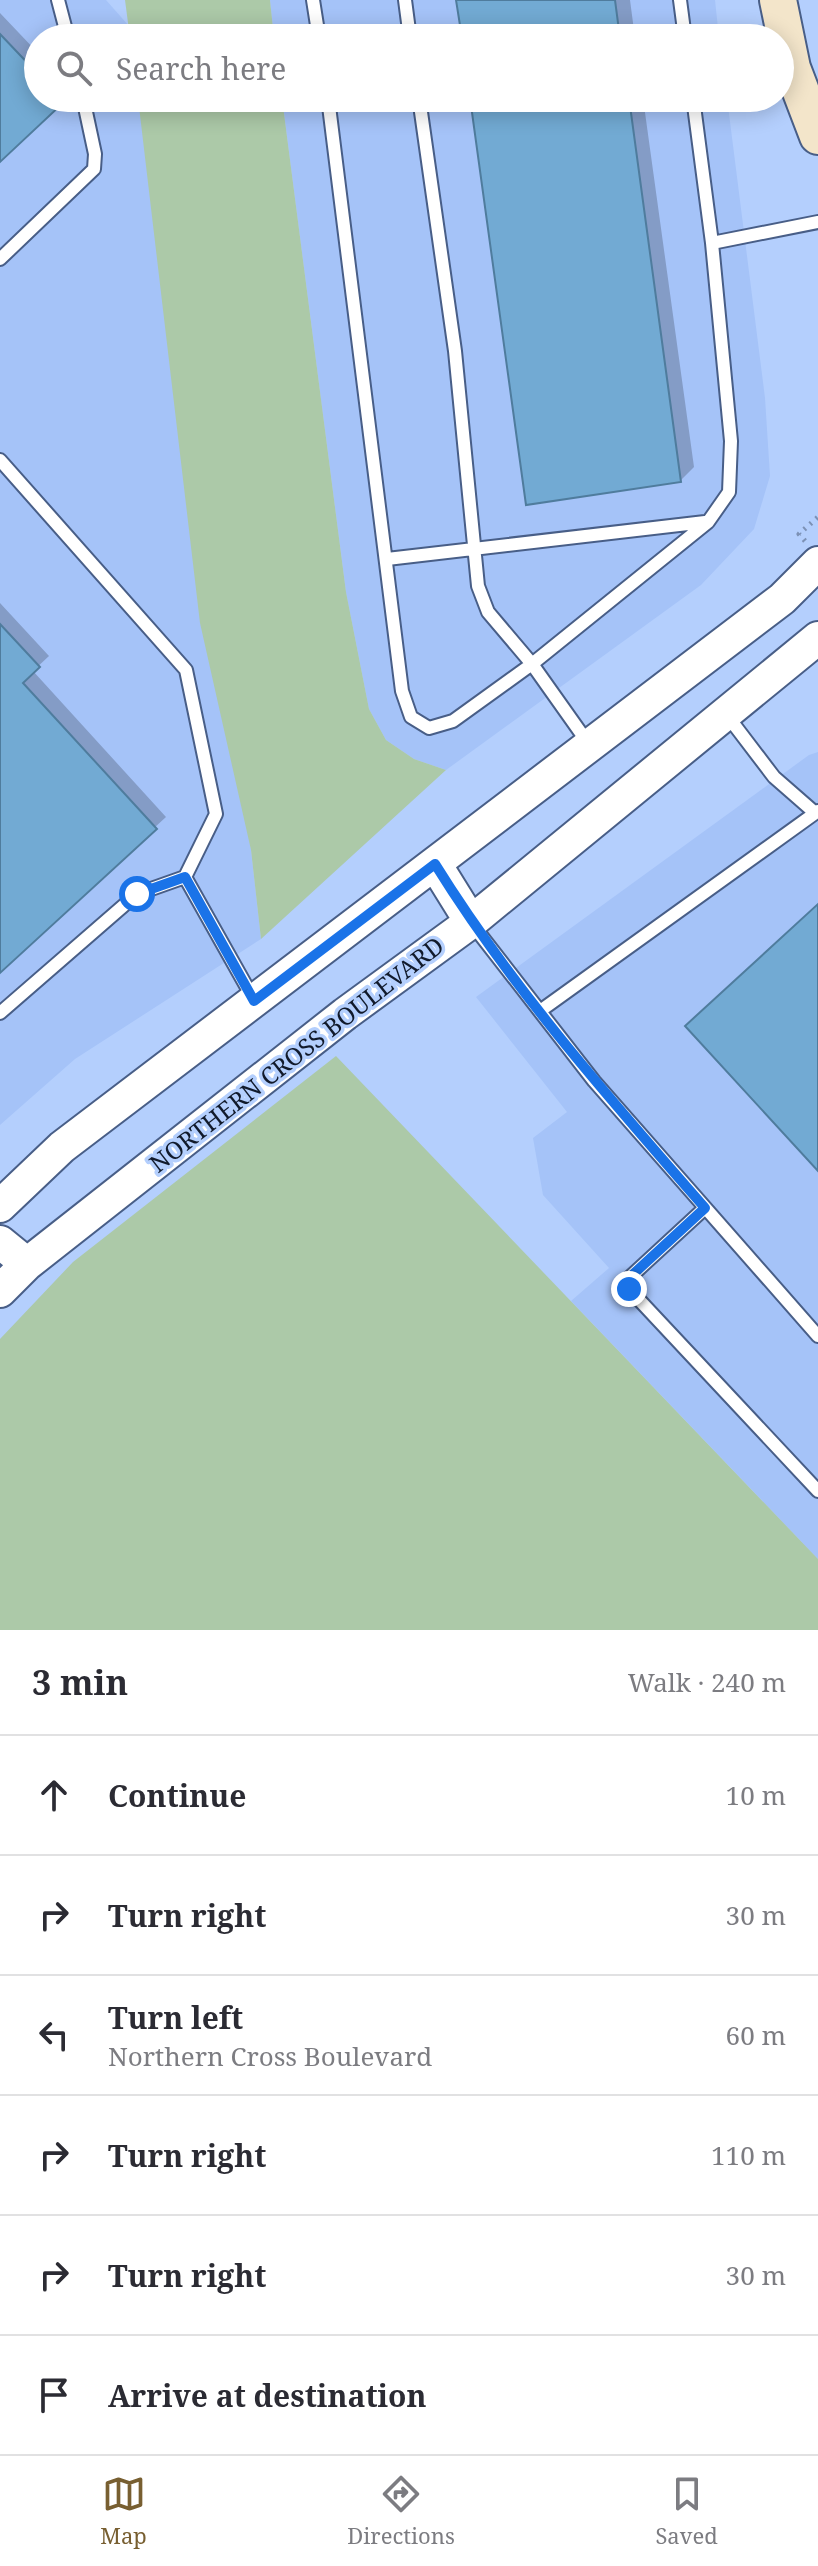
<!DOCTYPE html>
<html lang="en">
<head>
<meta charset="utf-8">
<style>
  body { margin:0; font-family:"Noto Serif",serif; background:#f2f2f3; color:#2b2b33 }
  .stop { position:absolute; width:24px; height:24px; margin:-18px; border:6px solid #1a73e8; border-radius:50%; background:#fff }
  .stop.end { background:#1a73e8; border-color:#fff; box-shadow:0 2px 8px #0008 }
  .list { margin:0; padding:0; list-style:none }
  h2 { display:flex; justify-content:space-between; align-items:center; height:104px; margin:0; padding:0 32px; font-size:34px }
  h2 small { font-size:26px; font-weight:400; color:#7c7c81 }
  .list li { display:grid; grid-template-columns:52px 1fr auto; gap:24px; align-items:center; box-sizing:border-box; height:120px; padding:0 32px; border-top:2px solid #e1e1e2 }
  .list b { display:block; font-size:30px; white-space:nowrap }
  .list p { margin:0; font-size:26px; white-space:nowrap; color:#7c7c81 }
  .list em { font-size:26px; font-style:normal; color:#7c7c81 }
  .icon { flex:none; width:44px; height:44px; fill:none; stroke:currentColor; stroke-width:2; stroke-linecap:round; stroke-linejoin:round }
  .map { position:relative; flex:none; width:818px; height:1630px; overflow:hidden }
  .search { position:absolute; background:#fff; box-shadow:0 4px 20px #0003; left:24px; right:24px; top:24px; height:88px; display:flex; align-items:center; gap:20px; box-sizing:border-box; padding:0 28px; border-radius:44px; color:#7c7c81; font-size:30px }
  .sheet { height:824px; background:#fff }
  nav { display:flex; justify-content:space-around; align-items:center; box-sizing:border-box; height:112px; border-top:2px solid #e1e1e2; background:#fff; font-size:22px; color:#7c7c81 }
  nav a { display:grid; justify-items:center; gap:4px }
  nav .on { color:#785f31 }
  .map>svg:first-child { display:block }
  .built { fill:#a5c3f8 }
  .green { fill:#acc9a8 }
  .shadow { fill:#0003 }
  .building { fill:#72aad3; stroke:#4f7c9d; stroke-width:2 }
  .lines { fill:none; stroke-linecap:round; stroke-linejoin:round }
  .service-casing { stroke:#485e87; stroke-width:16 }
  .tertiary-casing { stroke:#485e87; stroke-width:36 }
  .secondary-casing { stroke:#485e87; stroke-width:40 }
  .path { stroke:#7c91b5; stroke-width:5; stroke-dasharray:2 6; stroke-linecap:butt }
  .service { stroke:#fff; stroke-width:12 }
  .tertiary { stroke:#fff; stroke-width:32 }
  .secondary { stroke:#f3e5ca; stroke-width:36 }
  .route { stroke:#1a73e8; stroke-width:10 }
  .labels { text-anchor:middle; stroke-width:7; stroke-linejoin:round; paint-order:stroke }
  .street-label { font-size:24px; fill:#111a2b; stroke:#b4cffd }
</style>
</head>
<body>
<div class="map">
<svg width="818" height="1630" viewBox="0 0 818 1630">
  <rect width="100%" height="100%" fill="#b4cffd"/>
  <path class="built" d="M0,0H106L129,26L131,38H38V98H138L251,850L261,939L75,1059L0,1125Z
    M270,0H715L719,38H274Z
    M282,98H727L765,398L770,476L754,529L701,585L446,770L414,759L386,740L369,709L346,592Z
    M818,752V1559L571,1301L609,1268L543,1195L533,1138L567,1112L476,997L809,755Z"/>
  <path class="green" d="M125,0H270L274,38H130Z
    M138,98H282L346,592L369,709L386,740L414,759L446,770L261,939L251,850L200,623Z
    M336,1056L818,1559V1630H0V1339L73,1262Z"/>
  <path class="shadow" d="M458,0H630L635,38H464Z
    M0,13L38,53V98H66L0,159Z
    M472,98H643L694,467L680,481Z
    M0,603L49,656L33,671L166,817L0,970Z"/>
  <path class="building" d="M456,0H615L620,38H462Z
    M0,34L38,74V98H60L64,102L0,162Z
    M470,98H629L681,482L526,505Z
    M0,624L40,667L23,683L157,829L0,973Z
    M818,904V1171L685,1026Z"/>
  <g class="lines">
    <g class="service-casing">
      <path id="service" d="M58,0L68,38
        M313,0L319,38
        M405,0L410,38
        M680,0L685,38
        M328,98L402,691L411,717L429,728L453,721L532,664L488,612L478,586L455,351L419,98
        M712,243L818,222
        M0,259L94,169L95,154L83,98
        M0,460L186,670L216,814L185,877L253,998
        M387,559L705,522
        M726,714L774,777L814,812
        M588,743L532,664L708,522L729,492L731,441L712,243L693,98
        M472,924L594,1081L818,1336
        M540,1011L818,811
        M0,1013L137,894L185,877
        M705,1208L629,1278V1289L818,1491"/>
    </g>
    <g class="tertiary-casing">
      <path id="tertiary" d="M435,864L471,922
        M0,1206L62,1147L782,599L818,563
        M0,1242L27,1264
        M0,1291L27,1264L345,1014L471,922L818,638"/>
    </g>
    <g class="secondary-casing">
      <path id="secondary" d="M778,0L792,68L818,136"/>
    </g>
    <path class="path" d="M805,541L799,534L818,517"/>
    <use href="#service" class="service"/>
    <use href="#tertiary" class="tertiary"/>
    <use href="#secondary" class="secondary"/>
  </g>
  <g class="lines">
    <path class="route" d="M137,894L185,877L254,1001L435,864C512,988 609,1098 705,1208L629,1278V1289"/>
  </g>
  <g class="labels">
    <g class="street-label">
      <text transform="translate(297 1055) rotate(-38)" y="8">NORTHERN CROSS BOULEVARD</text>
    </g>
  </g>
</svg>
<div class="stop" style="left:137px;top:894px"></div>
<div class="stop end" style="left:629px;top:1289px"></div>
<div class="search"><svg class="icon" aria-label="search" viewBox="0 0 24 24"><circle cx="10" cy="10" r="6"/><path d="M15 15l6 6"/></svg>Search here</div>
</div>
<section class="sheet">
<h2>3 min<small>Walk · 240 m</small></h2>
<ul class="list">
<li><svg class="icon" aria-label="ahead" viewBox="0 0 24 24"><path d="M12 20V5M6 11l6-6 6 6"/></svg><div><b>Continue</b></div><em>10 m</em></li>
<li><svg class="icon" aria-label="right" viewBox="0 0 24 24"><path d="M7 20v-9h11M14 6l5 5-5 5"/></svg><div><b>Turn right</b></div><em>30 m</em></li>
<li><svg class="icon" aria-label="left" viewBox="0 0 24 24"><path d="M17 20v-9H6M10 6l-5 5 5 5"/></svg><div><b>Turn left</b><p>Northern Cross Boulevard</p></div><em>60 m</em></li>
<li><svg class="icon" aria-label="right" viewBox="0 0 24 24"><path d="M7 20v-9h11M14 6l5 5-5 5"/></svg><div><b>Turn right</b></div><em>110 m</em></li>
<li><svg class="icon" aria-label="right" viewBox="0 0 24 24"><path d="M7 20v-9h11M14 6l5 5-5 5"/></svg><div><b>Turn right</b></div><em>30 m</em></li>
<li><svg class="icon" aria-label="arrive" viewBox="0 0 24 24"><path d="M6 21V4h12l-3 4 3 4H6"/></svg><div><b>Arrive at destination</b></div></li>
</ul>
</section>
<nav>
<a class="on"><svg class="icon" aria-label="map" viewBox="0 0 24 24"><path d="M3 6l6-2 6 2 6-2v14l-6 2-6-2-6 2zM9 4v14M15 6v14"/></svg>Map</a>
<a><svg class="icon" aria-label="directions" viewBox="0 0 24 24"><path d="M12 3l9 9-9 9-9-9zM9 14v-3h6M13 9l2 2-2 2"/></svg>Directions</a>
<a><svg class="icon" aria-label="saved" viewBox="0 0 24 24"><path d="M7 4h10v16l-5-4-5 4z"/></svg>Saved</a>
</nav>
</body>
</html>
